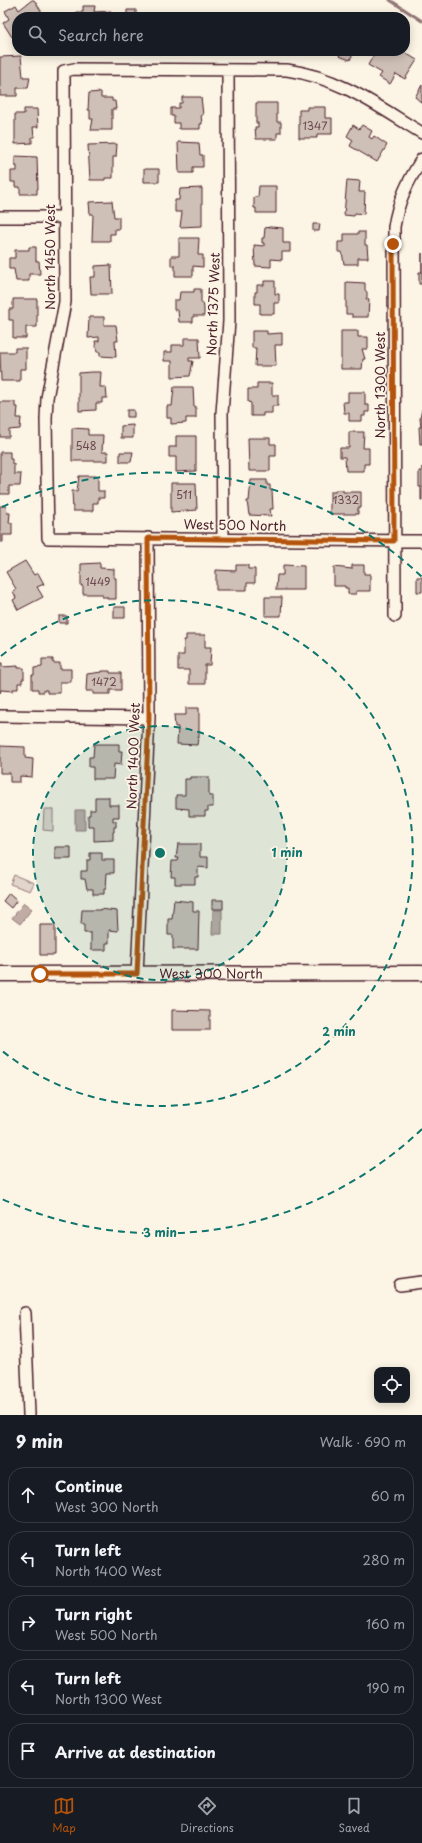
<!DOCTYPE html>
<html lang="en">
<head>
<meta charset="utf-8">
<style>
  body { margin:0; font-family:"Playpen Sans",sans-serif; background:#20242c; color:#f1f3f6 }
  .controls { position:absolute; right:12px; bottom:12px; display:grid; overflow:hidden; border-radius:8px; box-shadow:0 2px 10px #0003 }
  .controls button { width:36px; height:36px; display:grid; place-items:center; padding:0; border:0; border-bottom:1px solid #363941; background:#171b24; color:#f1f3f6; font:20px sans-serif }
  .stop { position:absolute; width:12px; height:12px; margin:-9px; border:3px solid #b45309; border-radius:50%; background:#fff }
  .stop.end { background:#b45309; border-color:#fff; box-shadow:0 1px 4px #0008 }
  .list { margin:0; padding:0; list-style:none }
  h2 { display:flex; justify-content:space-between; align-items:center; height:52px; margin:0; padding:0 16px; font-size:17px }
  h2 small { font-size:13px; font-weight:400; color:#9ea1a6 }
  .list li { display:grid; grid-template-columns:26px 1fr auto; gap:12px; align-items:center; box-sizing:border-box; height:56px; margin:0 8px 8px; padding:0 8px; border:1px solid #363941; border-radius:16px }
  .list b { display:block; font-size:15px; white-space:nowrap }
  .list p { margin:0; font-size:13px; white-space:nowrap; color:#9ea1a6 }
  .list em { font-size:13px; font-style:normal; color:#9ea1a6 }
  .icon { flex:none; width:22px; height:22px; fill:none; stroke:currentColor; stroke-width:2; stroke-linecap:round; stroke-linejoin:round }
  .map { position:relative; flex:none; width:422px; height:1415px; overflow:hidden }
  .search { position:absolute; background:#171b24; box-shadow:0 2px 10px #0003; left:12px; right:12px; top:12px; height:44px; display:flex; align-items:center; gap:10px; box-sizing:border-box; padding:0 14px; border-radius:16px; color:#9ea1a6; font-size:15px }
  .sheet { height:372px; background:#171b24 }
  nav { display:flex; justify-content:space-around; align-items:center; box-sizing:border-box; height:56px; border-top:1px solid #363941; background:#171b24; font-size:11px; color:#9ea1a6 }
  nav a { display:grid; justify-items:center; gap:2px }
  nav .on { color:#b45309 }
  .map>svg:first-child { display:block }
  .green { fill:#e2d5ca; stroke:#967a7a }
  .water { fill:#c0aca5; stroke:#917474 }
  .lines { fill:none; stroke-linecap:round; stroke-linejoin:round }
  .stream { stroke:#917474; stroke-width:3 }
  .building { fill:#cfc0b7; stroke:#4a1f2b }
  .minor-casing { stroke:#4a1f2b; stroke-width:14 }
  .tertiary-casing { stroke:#4a1f2b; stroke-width:17 }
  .minor { stroke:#fcf5e5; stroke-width:11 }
  .tertiary { stroke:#fcf5e5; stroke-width:14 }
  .route { stroke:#b45309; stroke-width:5 }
  .ring { fill:none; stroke:#0f766e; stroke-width:2; stroke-dasharray:7 5 }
  .labels { text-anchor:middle; stroke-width:3.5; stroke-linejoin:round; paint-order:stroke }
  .number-label { font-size:11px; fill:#6b474e }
  .street-label { font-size:13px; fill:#4a1f2b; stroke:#fcf5e5 }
  .centre { fill:#0f766e; stroke:#fcf5e5; stroke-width:2 }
  .ring-label { font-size:12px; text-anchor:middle; font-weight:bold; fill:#0f766e; stroke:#fcf5e5; stroke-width:3.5; stroke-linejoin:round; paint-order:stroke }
</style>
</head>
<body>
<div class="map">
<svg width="422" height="1415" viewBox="0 0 422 1415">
  <rect width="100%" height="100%" fill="#fcf5e5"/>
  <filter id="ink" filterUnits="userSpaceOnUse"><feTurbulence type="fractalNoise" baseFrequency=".025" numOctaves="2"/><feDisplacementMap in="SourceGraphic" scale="8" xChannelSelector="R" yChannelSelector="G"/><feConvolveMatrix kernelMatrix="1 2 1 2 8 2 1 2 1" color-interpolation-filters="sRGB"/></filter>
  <g filter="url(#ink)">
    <path class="green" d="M44,809H53V831L43,830Z
      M14,875L34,883L30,891L10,884Z"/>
    <path class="water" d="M75,810H85V830H75Z
      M24,903L32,909L20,924L12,918Z
      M213,910H222V934H212Z"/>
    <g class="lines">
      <path class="stream" d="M390,0L422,21"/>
    </g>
    <path class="building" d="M32,0H34L45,17H17V33L12,37L3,23L9,19L5,11L16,5L19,10Z
      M83,6H95L94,12L111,11V17H76V12H83Z
      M127,10H136V17H127Z
      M190,13H203V17H190Z
      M341,51H354L350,60L339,56Z
      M376,51H389L394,54L396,51H402L417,60L405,79L396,74L390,84L379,77L382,73L368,65Z
      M21,56L23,77H30L28,88H17V96H0V57Z
      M422,85V103L415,97Z
      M101,92V98H112V101H115L116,109H112V130H91L93,119H90V110H88L89,93Z
      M182,97H201L203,115H201L202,124H200V129H179V123H174V116H171V108H179V103H182Z
      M256,103H277V122H281V133H277V139H256L255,127H258V123H256Z
      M307,107H325V118H332V134H317V138H299V110H307Z
      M24,109H37L38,127H33L34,137H32V143L15,144V114H24Z
      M353,125L359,129L362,125L372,131L369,137L372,139L374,136L387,145L377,162L350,146L353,140L347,136Z
      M178,142L199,143L200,155H203V167H193V173H179Z
      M117,144L116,157H113V178H105V180H90L88,145Z
      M15,156L37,157L38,189H37V194H20V187H15V182H11V171H17V166H15Z
      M144,169H159V182H144Z
      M347,180L360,181L359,192H365L364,214L355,213L354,216L344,215Z
      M259,186H276V213H256V208H254V197H258Z
      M202,188V226L180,227L182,212H175V200H179L180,189Z
      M112,201L114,217H119V229H115V234H110V241H92L93,214H90L89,202Z
      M313,224H320L319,231H313Z
      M270,227L283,228V243H290V252H282V260L271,259V267L255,266L254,245L264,246V243H262V238H264L265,228Z
      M358,232H365V245H367L368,258H358V264H344L342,252H338V242H344V234H358Z
      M179,238H199L198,255H203V267L193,266V276H175V266H171V256H179Z
      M29,247H36V261H39L40,274H29V281H16L14,269H9V258H15V250H29Z
      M422,253V284H419V272H422Z
      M111,265L112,294H91L90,277H95V266Z
      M264,281H275V294H279V303H274V314H260V304H255V292H257V285H264Z
      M346,282L365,283V290L367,292V297L366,299H369L368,317H352V314H346Z
      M194,289H201V303H203L204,308V316H193V322H179L178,310H174V300H179L180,292H194Z
      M13,299H37V327H26V338H13V320H9V309H13Z
      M89,317H104V325H116L118,341H115L116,357L100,356V352H97L95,341H99V337L88,338Z
      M252,331H267V334L282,333V345H275L276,366H255L256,348H252Z
      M341,331H358V337H368V349H362L365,359H363L362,369H341Z
      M184,338H199L200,358H189V361H193L190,376L172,377V361H164V352H172V345H184Z
      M15,348H26V369H20V381H1L0,352H15Z
      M91,372H101L100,387H106L107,398H102V403H96V410L79,411V373Z
      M257,383H272V395H278V406H272V413H263V416H251V403L248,402V389H257Z
      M174,387H193L194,407H196V418H186V423L171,424V418H167V406H172Z
      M348,392H365V405H369V412H365V416H362V421H349V413H344L343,402H348Z
      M0,402H15V407H18L17,418H21L20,429L9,430V437H0Z
      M422,409V444H420L419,427H421L420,419Z
      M127,410H134V417H127Z
      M133,425V438H121V426Z
      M72,428L88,429V435H103L102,452H108V461H72Z
      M349,432H364L363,448H369V464H364V471H346L345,457H340V448H349Z
      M176,436H196V471L176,472V457H169V447H176Z
      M248,438H270V444H276V456H270V471H249Z
      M0,452H10V459H12V464H14V474H21L20,486H9V494H0Z
      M120,452H133L131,462H120Z
      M422,467V500H421V487H419V471H422Z
      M79,476H98V491H104V498H98V503H93V511H73L72,491H77Z
      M251,480H267V485H270V490H272L273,509H270L271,516L249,515L247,501H249Z
      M171,483H196L197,510L171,512Z
      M335,490H343V492H361V508H358V514H330V492H335Z
      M0,506H6L7,513H10L9,523H12V535H3V542H0Z
      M25,561L34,575L38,573L44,584L37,587L43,597L18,610L13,600L16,598L13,591L16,589L6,572Z
      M100,563V568L114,569V578H116V599H107V597H102V594H83V586H81V564Z
      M236,565H248V569H255V583H247V590H216V570L236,571Z
      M283,565L304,566V590H276L277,575H283Z
      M352,565H364V574H370V591H356V594H348V588H345V586H334V567L352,569Z
      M417,577H422V592H417Z
      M265,597H282L281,616H265Z
      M114,607H125V618H114Z
      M59,616H67V623H59Z
      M186,635H205V647H211L210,665H205V684H189V670H178V655H184V640H186Z
      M42,659H53V663H60V669H71V682H60V693H47V690H44V692H38V689H32V675H34V668L42,667Z
      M0,663H2V667L18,666V668H24V679H22V683H18V689H13V691L1,690L0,693Z
      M102,671H110V673H121V690H110V694H93V691H86L87,674L102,672Z
      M186,708H199V738L198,737L197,745L177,744L178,727H175L174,715H186Z
      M94,744H119V751H122L121,765L114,764L113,779H93V767H89V757H93Z
      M0,746L25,747V758L33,759L32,777L20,776V782H10V773H0Z
      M190,777H209V796H213V807H208V811H205V816H189V809L176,808V795H185V779H190Z
      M95,797H109V805H119V817H113V821H116V827H114V832H113V840L94,841V826H88V815H90V810H95Z
      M178,844H200V857H208V868L198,867V877H195V884H175V877H171L172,861H178L179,858H176Z
      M55,847H71V859H55Z
      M90,853H102V860H114V873H107L106,889H104V894H93V889H87L85,879H81V871H87V860H90Z
      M9,893L17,900L11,908L3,901Z
      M174,900L193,902V911H199L198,949H173V935H168V919H172Z
      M212,900H223V909H212Z
      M100,909L117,911L118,931L109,930V943H106V950H91V933H84V924H81L82,910H100Z
      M40,925H55V955H40Z
      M172,1010L210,1011V1030H172Z"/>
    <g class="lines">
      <g class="minor-casing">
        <path id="minor" d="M422,133C377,106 341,78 287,70L74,69L64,71L65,302L47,398L46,419L48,538L422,541
          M0,217H64
          M223,539L222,413L229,321L228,70
          M395,616L394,227C398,201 408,181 422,159
          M0,716L149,718
          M137,974L149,718L148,538
          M400,1285L422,1282
          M25,1313L29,1415"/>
      </g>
      <g class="tertiary-casing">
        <g id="tertiary">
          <path id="s1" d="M0,974L422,973"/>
        </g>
      </g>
      <use href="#minor" class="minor"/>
      <use href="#tertiary" class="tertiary"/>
    </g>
  </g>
  <g class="lines" filter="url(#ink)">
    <path class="route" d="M40,974H137L149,718L148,538L394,541L393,244"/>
  </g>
  <circle cx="160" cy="853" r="127" fill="#0f766e" fill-opacity=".12"/>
  <g class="ring">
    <circle cx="160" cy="853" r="127"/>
    <path d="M1 656A253 253 0 1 1 1 1050"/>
    <path d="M422 1129A380 380 0 0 1 2 1199M2 507A380 380 0 0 1 422 577"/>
  </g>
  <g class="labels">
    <g class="number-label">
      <text x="315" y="130">1347</text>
      <text x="86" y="450">548</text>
      <text x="184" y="499">511</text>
      <text x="346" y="504">1332</text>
      <text x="98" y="586">1449</text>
      <text x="104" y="686">1472</text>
    </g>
    <g class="street-label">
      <text transform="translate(50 257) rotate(-90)" y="5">North 1450 West</text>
      <text transform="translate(213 304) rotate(-88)" y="5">North 1375 West</text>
      <text transform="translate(380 385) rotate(-90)" y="5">North 1300 West</text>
      <text transform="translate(235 525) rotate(1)" y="5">West 500 North</text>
      <text transform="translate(133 756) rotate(-88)" y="5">North 1400 West</text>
      <text dy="5" stroke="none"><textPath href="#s1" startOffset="211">West 300 North</textPath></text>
    </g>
  </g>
  <circle cx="160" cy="853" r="6" class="centre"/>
  <g class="ring-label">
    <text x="287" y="857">1 min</text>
    <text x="339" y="1036">2 min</text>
    <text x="160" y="1237">3 min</text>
  </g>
</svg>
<div class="controls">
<button><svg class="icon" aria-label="locate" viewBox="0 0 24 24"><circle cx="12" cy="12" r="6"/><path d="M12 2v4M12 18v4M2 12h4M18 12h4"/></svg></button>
</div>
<div class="stop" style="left:40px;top:974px"></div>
<div class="stop end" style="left:393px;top:244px"></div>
<div class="search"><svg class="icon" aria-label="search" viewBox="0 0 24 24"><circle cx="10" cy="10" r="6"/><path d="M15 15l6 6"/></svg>Search here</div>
</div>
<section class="sheet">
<h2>9 min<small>Walk · 690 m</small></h2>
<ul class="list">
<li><svg class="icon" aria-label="ahead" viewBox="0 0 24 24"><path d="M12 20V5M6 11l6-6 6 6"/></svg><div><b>Continue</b><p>West 300 North</p></div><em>60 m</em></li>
<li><svg class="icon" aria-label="left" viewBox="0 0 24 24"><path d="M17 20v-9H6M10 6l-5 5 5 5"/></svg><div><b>Turn left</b><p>North 1400 West</p></div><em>280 m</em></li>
<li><svg class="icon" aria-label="right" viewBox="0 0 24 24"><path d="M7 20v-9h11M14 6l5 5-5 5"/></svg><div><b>Turn right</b><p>West 500 North</p></div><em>160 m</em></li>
<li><svg class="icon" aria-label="left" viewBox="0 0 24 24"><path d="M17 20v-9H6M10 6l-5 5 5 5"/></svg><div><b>Turn left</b><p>North 1300 West</p></div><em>190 m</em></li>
<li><svg class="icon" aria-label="arrive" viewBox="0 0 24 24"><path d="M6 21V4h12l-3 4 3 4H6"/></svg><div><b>Arrive at destination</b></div></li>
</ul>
</section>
<nav>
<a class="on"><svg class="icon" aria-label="map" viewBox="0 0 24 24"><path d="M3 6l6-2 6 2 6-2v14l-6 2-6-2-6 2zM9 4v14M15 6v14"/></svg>Map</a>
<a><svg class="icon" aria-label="directions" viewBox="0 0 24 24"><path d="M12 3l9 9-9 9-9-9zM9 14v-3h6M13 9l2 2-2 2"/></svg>Directions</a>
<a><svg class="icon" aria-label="saved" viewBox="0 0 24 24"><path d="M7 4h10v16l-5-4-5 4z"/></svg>Saved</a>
</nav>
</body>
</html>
